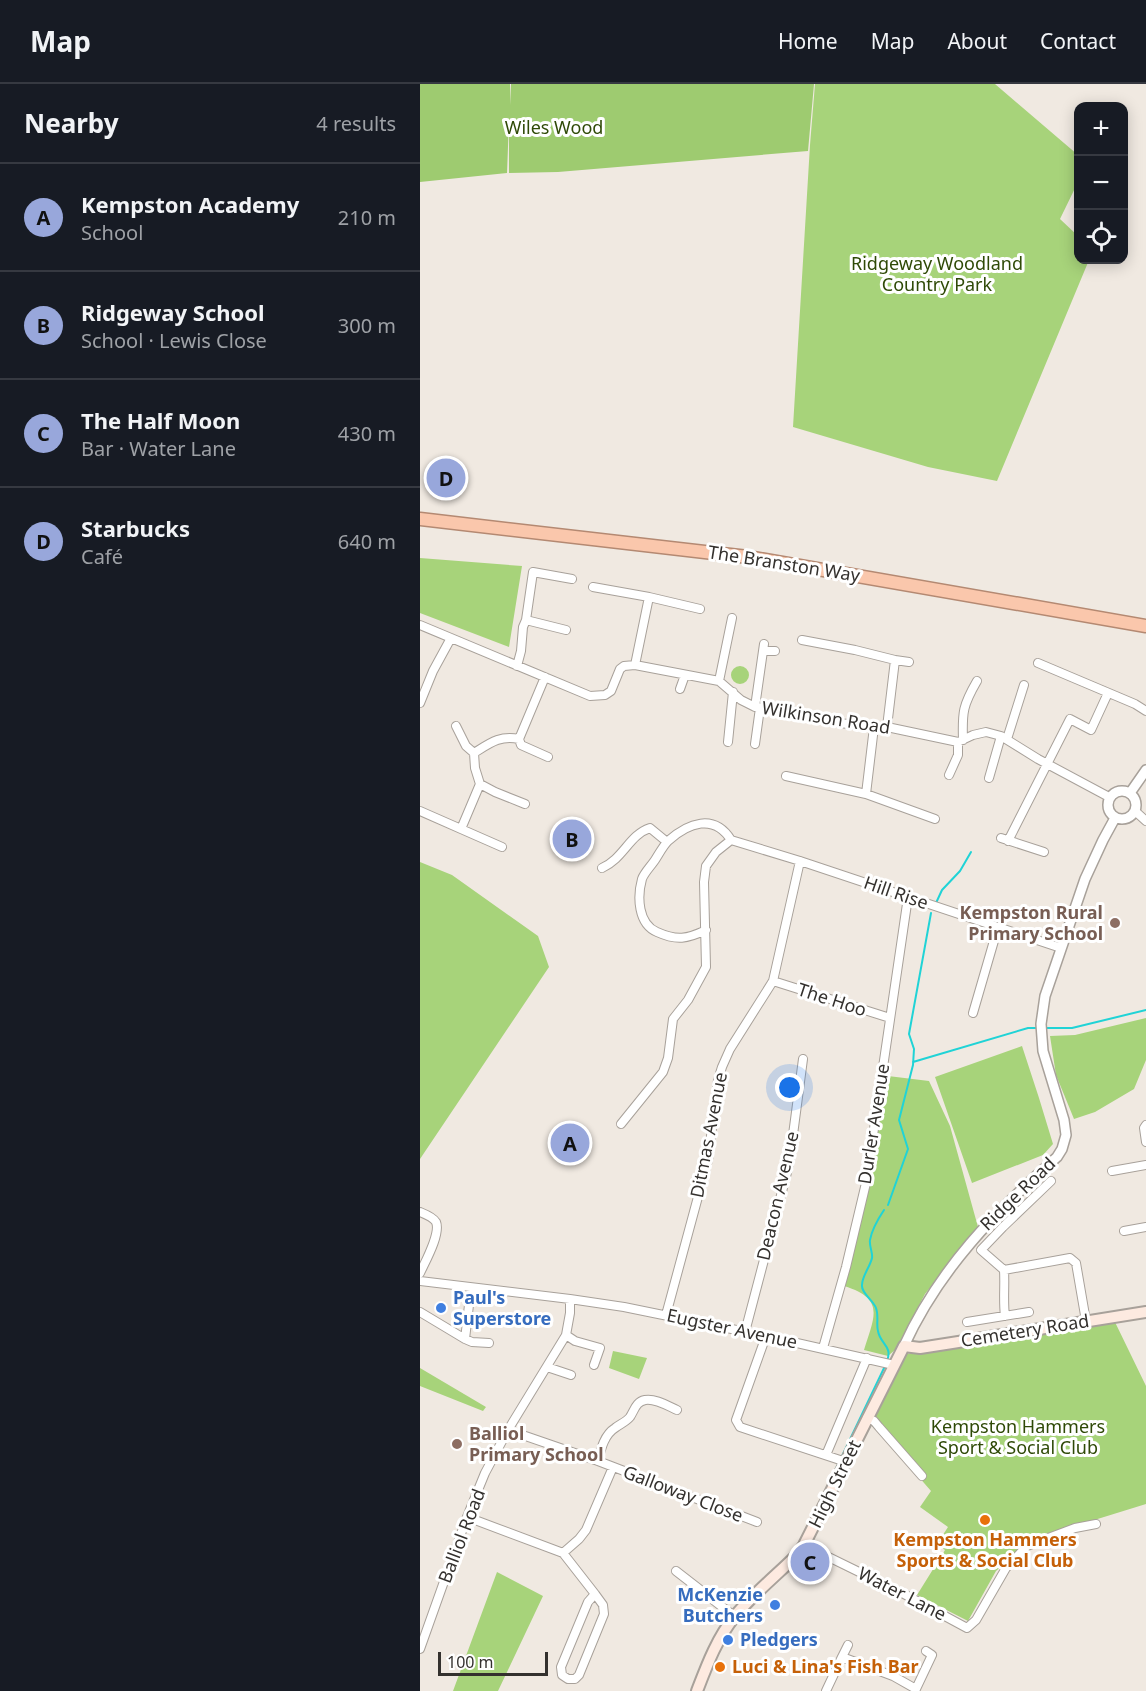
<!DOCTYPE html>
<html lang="en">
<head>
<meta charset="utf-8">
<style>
  body { margin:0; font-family:"Noto Sans",sans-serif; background:#242831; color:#f1f3f6 }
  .controls { position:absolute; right:18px; top:18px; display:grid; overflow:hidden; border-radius:12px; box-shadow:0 3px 15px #0003 }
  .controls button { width:54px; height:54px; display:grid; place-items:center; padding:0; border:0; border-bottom:2px solid #363941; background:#171b24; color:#f1f3f6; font:30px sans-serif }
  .scale { position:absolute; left:18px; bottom:15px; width:110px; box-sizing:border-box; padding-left:6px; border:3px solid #34312e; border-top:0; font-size:16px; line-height:21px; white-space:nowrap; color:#34312e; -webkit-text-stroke:4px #fff; paint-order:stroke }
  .you { position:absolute; left:370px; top:1004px; width:21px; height:21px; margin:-15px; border:4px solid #fff; border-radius:50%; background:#1a73e8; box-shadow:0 0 0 9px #1a73e833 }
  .badge { display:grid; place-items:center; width:39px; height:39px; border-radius:50%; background:#98a7db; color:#111; font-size:20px; font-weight:700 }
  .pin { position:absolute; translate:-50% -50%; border:3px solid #fff; box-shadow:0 2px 6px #0006 }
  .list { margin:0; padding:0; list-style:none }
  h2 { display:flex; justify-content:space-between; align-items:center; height:78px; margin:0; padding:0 24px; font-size:26px }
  h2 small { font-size:20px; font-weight:400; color:#9ea1a6 }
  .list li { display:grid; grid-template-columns:39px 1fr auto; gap:18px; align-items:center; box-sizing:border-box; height:108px; padding:0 24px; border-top:2px solid #363941 }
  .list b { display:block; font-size:22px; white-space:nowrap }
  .list p { margin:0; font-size:20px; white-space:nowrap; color:#9ea1a6 }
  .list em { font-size:20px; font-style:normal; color:#9ea1a6 }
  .icon { flex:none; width:33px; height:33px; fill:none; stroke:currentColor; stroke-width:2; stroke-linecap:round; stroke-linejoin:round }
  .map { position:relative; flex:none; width:726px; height:1607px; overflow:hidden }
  header { display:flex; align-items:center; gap:36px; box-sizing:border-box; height:84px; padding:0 30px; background:#171b24; border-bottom:2px solid #363941 }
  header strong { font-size:28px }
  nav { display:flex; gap:33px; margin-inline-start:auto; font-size:21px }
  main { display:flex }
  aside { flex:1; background:#171b24 }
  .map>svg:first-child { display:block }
  .green { fill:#a7d37a }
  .forest { fill:#9ecb70 }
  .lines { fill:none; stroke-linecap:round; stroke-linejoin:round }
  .stream { stroke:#20d3d6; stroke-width:2 }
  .minor-casing { stroke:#a8a19a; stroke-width:10 }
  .tertiary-casing { stroke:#a8a19a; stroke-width:12 }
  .secondary-casing { stroke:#a8a19a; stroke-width:14 }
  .trunk-casing { stroke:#b48972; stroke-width:15 }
  .minor { stroke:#fff; stroke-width:8 }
  .tertiary { stroke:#fff; stroke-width:9 }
  .secondary { stroke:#fdeae0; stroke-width:10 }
  .trunk { stroke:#fac7ac; stroke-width:12 }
  .education-dot { fill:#8d6e63; stroke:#fff; stroke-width:2 }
  .shop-dot { fill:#3f7fe0; stroke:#fff; stroke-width:2 }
  .food-dot { fill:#e8710a; stroke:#fff; stroke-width:2 }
  .labels { text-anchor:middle; stroke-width:6; stroke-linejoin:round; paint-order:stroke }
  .park-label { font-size:18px; fill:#2f4a07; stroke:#fff }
  .street-label { font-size:18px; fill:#34312e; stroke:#fff }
  .education-label { font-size:18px; font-weight:bold; fill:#785e54; stroke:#fff; text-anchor:end }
  .shop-label { font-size:18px; font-weight:bold; fill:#366cbe; stroke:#fff; text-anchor:start }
  .food-label { font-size:18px; font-weight:bold; fill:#c56008; stroke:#fff }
</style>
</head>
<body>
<header>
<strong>Map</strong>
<nav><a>Home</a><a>Map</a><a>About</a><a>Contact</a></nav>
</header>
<main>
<aside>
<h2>Nearby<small>4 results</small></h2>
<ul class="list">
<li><span class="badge">A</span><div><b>Kempston Academy</b><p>School</p></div><em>210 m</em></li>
<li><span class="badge">B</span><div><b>Ridgeway School</b><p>School · Lewis Close</p></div><em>300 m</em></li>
<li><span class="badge">C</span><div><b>The Half Moon</b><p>Bar · Water Lane</p></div><em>430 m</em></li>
<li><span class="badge">D</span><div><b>Starbucks</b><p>Café</p></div><em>640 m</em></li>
</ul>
</aside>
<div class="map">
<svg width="726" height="1607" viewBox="0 0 726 1607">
  <rect width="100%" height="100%" fill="#f0e9e1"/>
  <path class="green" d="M395,0H575L658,71V98L640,135L658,152V176H669L577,397L508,383L373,343L390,61Z
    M0,474L102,482L89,563L0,529Z
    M311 591a9 9 0 1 1 18 0a9 9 0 1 1-18 0Z
    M0,778L32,791L118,852L129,883L0,1075Z
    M726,934V976L714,1005L675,1028L654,1035L636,991L630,952L655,951Z
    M602,962L619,1014L633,1060L623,1071L552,1099L515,993Z
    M468,992L509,997L530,1042L558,1143L505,1210L476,1265L468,1272L444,1266C454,1233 466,1215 424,1202Z
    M693,1234L726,1302V1420L642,1446L605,1460L576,1487L548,1537L497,1511L525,1466L517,1460L528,1443L500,1423L511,1407L458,1346L449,1340L475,1285L486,1270Z
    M193,1267L227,1274L219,1295L189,1284Z
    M0,1284L66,1323L63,1327L0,1302Z
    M77,1488L123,1512L78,1607H33Z"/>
  <path class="forest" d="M0,0H90V21L91,0H394L388,67L138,88L89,89V36L87,89L0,98Z"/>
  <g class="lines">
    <path class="stream" d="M516,819L522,806L540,787L551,768
      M623,944H652L726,926
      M493,978L608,944H617
      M468,1121L488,1065L479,1036L493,981L494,965L489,950L511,829
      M464,1126C458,1135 452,1145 450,1156C449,1162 453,1169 452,1174C450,1183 442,1192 442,1201C441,1209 453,1216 456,1224C459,1232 456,1240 458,1247C460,1260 473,1262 467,1277
      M403,1412L465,1282
      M391,1472L409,1481"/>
    <g class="minor-casing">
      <path id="minor" d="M173,503L229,513
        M106,536L146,546
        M0,541L170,612L185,611L191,607L200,585L204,582L215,581L299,597L321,616L335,623L373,627L417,639L467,643L538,658L553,651L566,648L581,652L618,675L689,713
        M382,556L435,566L475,576L467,643
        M343,567H355
        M475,576L489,578
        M618,579L715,620L726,627
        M215,581L229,513L280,525
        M97,582L101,567L103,543L106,536L113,488L152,495
        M299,597L312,534
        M260,605L265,591
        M0,619L13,587L31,554
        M335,623L344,560
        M36,642L46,662L54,669
        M99,655L101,661L128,673
        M587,655L604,601
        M543,656C542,628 543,621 557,597
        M308,658L313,608
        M335,660L340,624
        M529,691L538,671V658
        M366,692L446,710L454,643
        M569,694L581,652
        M60,700L75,708L105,720
        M446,710L515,735
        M0,727L41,745L60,700L55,684L54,669C70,659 80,651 99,655L125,593
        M715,727L726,737
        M41,745L82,763
        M581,754L624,768
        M311,756L380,777L641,864
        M588,757L650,635L671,646L688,609
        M182,784C204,774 209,751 230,744L247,758
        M353,897L470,934
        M553,929L578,843
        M201,1040L243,988L248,974L253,935L268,916L286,883L284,798L286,782L296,768L311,756C294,729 268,739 248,757C243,762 239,770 235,776C231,782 224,789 222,795C217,813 218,840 237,848C257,857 267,855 286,846
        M726,1041L724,1044L726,1058
        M692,1087L726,1081
        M0,1128C5,1130 13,1133 16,1138C21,1150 5,1178 0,1189
        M704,1147L726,1143
        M584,1186L561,1166L583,1143L631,1097
        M0,1197L150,1215L204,1223L346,1252L474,1281
        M0,1228L45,1255L52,1258L69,1259
        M246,1231L288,1076L298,996L302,983L310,965L353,897L380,777
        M585,1232C583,1217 585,1202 584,1186L650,1174L656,1179L666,1237
        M547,1238L609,1228
        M325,1248L369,1081L383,975
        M146,1251L155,1257L180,1264L174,1281
        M346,1252L316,1336L320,1343L426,1378
        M45,1255L51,1204
        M403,1264L426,1183L446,1099L488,813
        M127,1283L151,1291
        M447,1334L454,1337L459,1343L502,1392
        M88,1346L178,1377L337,1438
        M406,1371L447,1274
        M178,1377C181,1365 184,1351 195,1344C200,1340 206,1338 210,1333C215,1325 216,1318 225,1316C235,1314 248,1322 257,1326
        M47,1433L143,1469L175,1510
        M384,1461L484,1510L547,1544L556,1536L586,1484L607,1462L655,1444L676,1440
        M143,1469L159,1455L166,1446L193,1383
        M256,1487L314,1532
        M175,1510L183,1521L184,1530L159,1591L155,1595H148L142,1591L141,1583L168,1518Z
        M428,1561L422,1573L473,1592L496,1605
        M0,1565L47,1433L65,1389L88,1346L146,1251L150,1229V1215
        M406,1607L422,1573
        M495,1607L512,1571L506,1567"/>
    </g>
    <g class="tertiary-casing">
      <path id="tertiary" d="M688 721a14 14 0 1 1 28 0a14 14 0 1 1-28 0Z
        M710,709L726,686
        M484,1262C519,1185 575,1128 637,1073L642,1065L646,1051L644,1036L623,967L621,940L625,912L665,795L683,756L695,734"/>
    </g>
    <g class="secondary-casing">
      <path id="secondary" d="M277,1607C287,1581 297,1554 315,1532C334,1509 358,1490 379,1469L384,1461L484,1262L500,1264L532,1259L726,1228"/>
    </g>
    <g class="trunk-casing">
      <path id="trunk" d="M0,435L328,473L726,542"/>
    </g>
    <use href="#minor" class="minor"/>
    <use href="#tertiary" class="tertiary"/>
    <use href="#secondary" class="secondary"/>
    <use href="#trunk" class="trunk"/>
  </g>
  <g class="education-dot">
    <circle cx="695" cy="839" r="6"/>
    <circle cx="37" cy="1360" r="6"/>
  </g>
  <g class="shop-dot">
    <circle cx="21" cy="1224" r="6"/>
    <circle cx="355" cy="1521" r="6"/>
    <circle cx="308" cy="1556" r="6"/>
  </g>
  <g class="food-dot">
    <circle cx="565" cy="1436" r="6"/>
    <circle cx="300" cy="1583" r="6"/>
  </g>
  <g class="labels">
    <g class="park-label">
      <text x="134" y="50">Wiles Wood</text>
      <text x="517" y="186">Ridgeway Woodland<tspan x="517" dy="21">Country Park</tspan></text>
      <text x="598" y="1349">Kempston Hammers<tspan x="598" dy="21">Sport &amp; Social Club</tspan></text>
    </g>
    <g class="street-label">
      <text transform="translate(364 480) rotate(9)" y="6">The Branston Way</text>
      <text transform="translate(406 634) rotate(9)" y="6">Wilkinson Road</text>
      <text transform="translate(476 809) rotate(19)" y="6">Hill Rise</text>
      <text transform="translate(412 916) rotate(18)" y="6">The Hoo</text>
      <text transform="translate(454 1040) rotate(-81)" y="6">Durler Avenue</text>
      <text transform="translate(289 1051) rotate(-79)" y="6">Ditmas Avenue</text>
      <text transform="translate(598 1110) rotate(-44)" y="6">Ridge Road</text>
      <text transform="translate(358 1112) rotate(-77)" y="6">Deacon Avenue</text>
      <text transform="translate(312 1245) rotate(12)" y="6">Eugster Avenue</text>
      <text transform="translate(605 1247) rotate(-9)" y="6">Cemetery Road</text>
      <text transform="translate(415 1400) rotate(-64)" y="6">High Street</text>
      <text transform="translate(263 1410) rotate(21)" y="6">Galloway Close</text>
      <text transform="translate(42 1452) rotate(-69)" y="6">Balliol Road</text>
      <text transform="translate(482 1510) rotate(27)" y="6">Water Lane</text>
    </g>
    <g class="education-label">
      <text x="683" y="835">Kempston Rural<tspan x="683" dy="21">Primary School</tspan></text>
      <text x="49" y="1356" text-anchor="start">Balliol<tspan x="49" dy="21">Primary School</tspan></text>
    </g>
    <g class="shop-label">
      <text x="33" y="1220">Paul's<tspan x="33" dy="21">Superstore</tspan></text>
      <text x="343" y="1517" text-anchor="end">McKenzie<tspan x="343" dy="21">Butchers</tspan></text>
      <text x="320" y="1562">Pledgers</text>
    </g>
    <g class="food-label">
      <text x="565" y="1462">Kempston Hammers<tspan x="565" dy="21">Sports &amp; Social Club</tspan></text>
      <text x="312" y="1589" text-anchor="start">Luci &amp; Lina's Fish Bar</text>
    </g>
  </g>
</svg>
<div class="controls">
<button>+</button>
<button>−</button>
<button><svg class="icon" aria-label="locate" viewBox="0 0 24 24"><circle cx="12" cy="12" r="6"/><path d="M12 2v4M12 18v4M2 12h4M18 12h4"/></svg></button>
</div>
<div class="scale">100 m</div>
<div class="you"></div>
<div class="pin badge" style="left:150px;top:1059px">A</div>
<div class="pin badge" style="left:152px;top:755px">B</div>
<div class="pin badge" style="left:390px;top:1478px">C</div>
<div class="pin badge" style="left:26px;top:394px">D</div>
</div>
</main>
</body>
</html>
